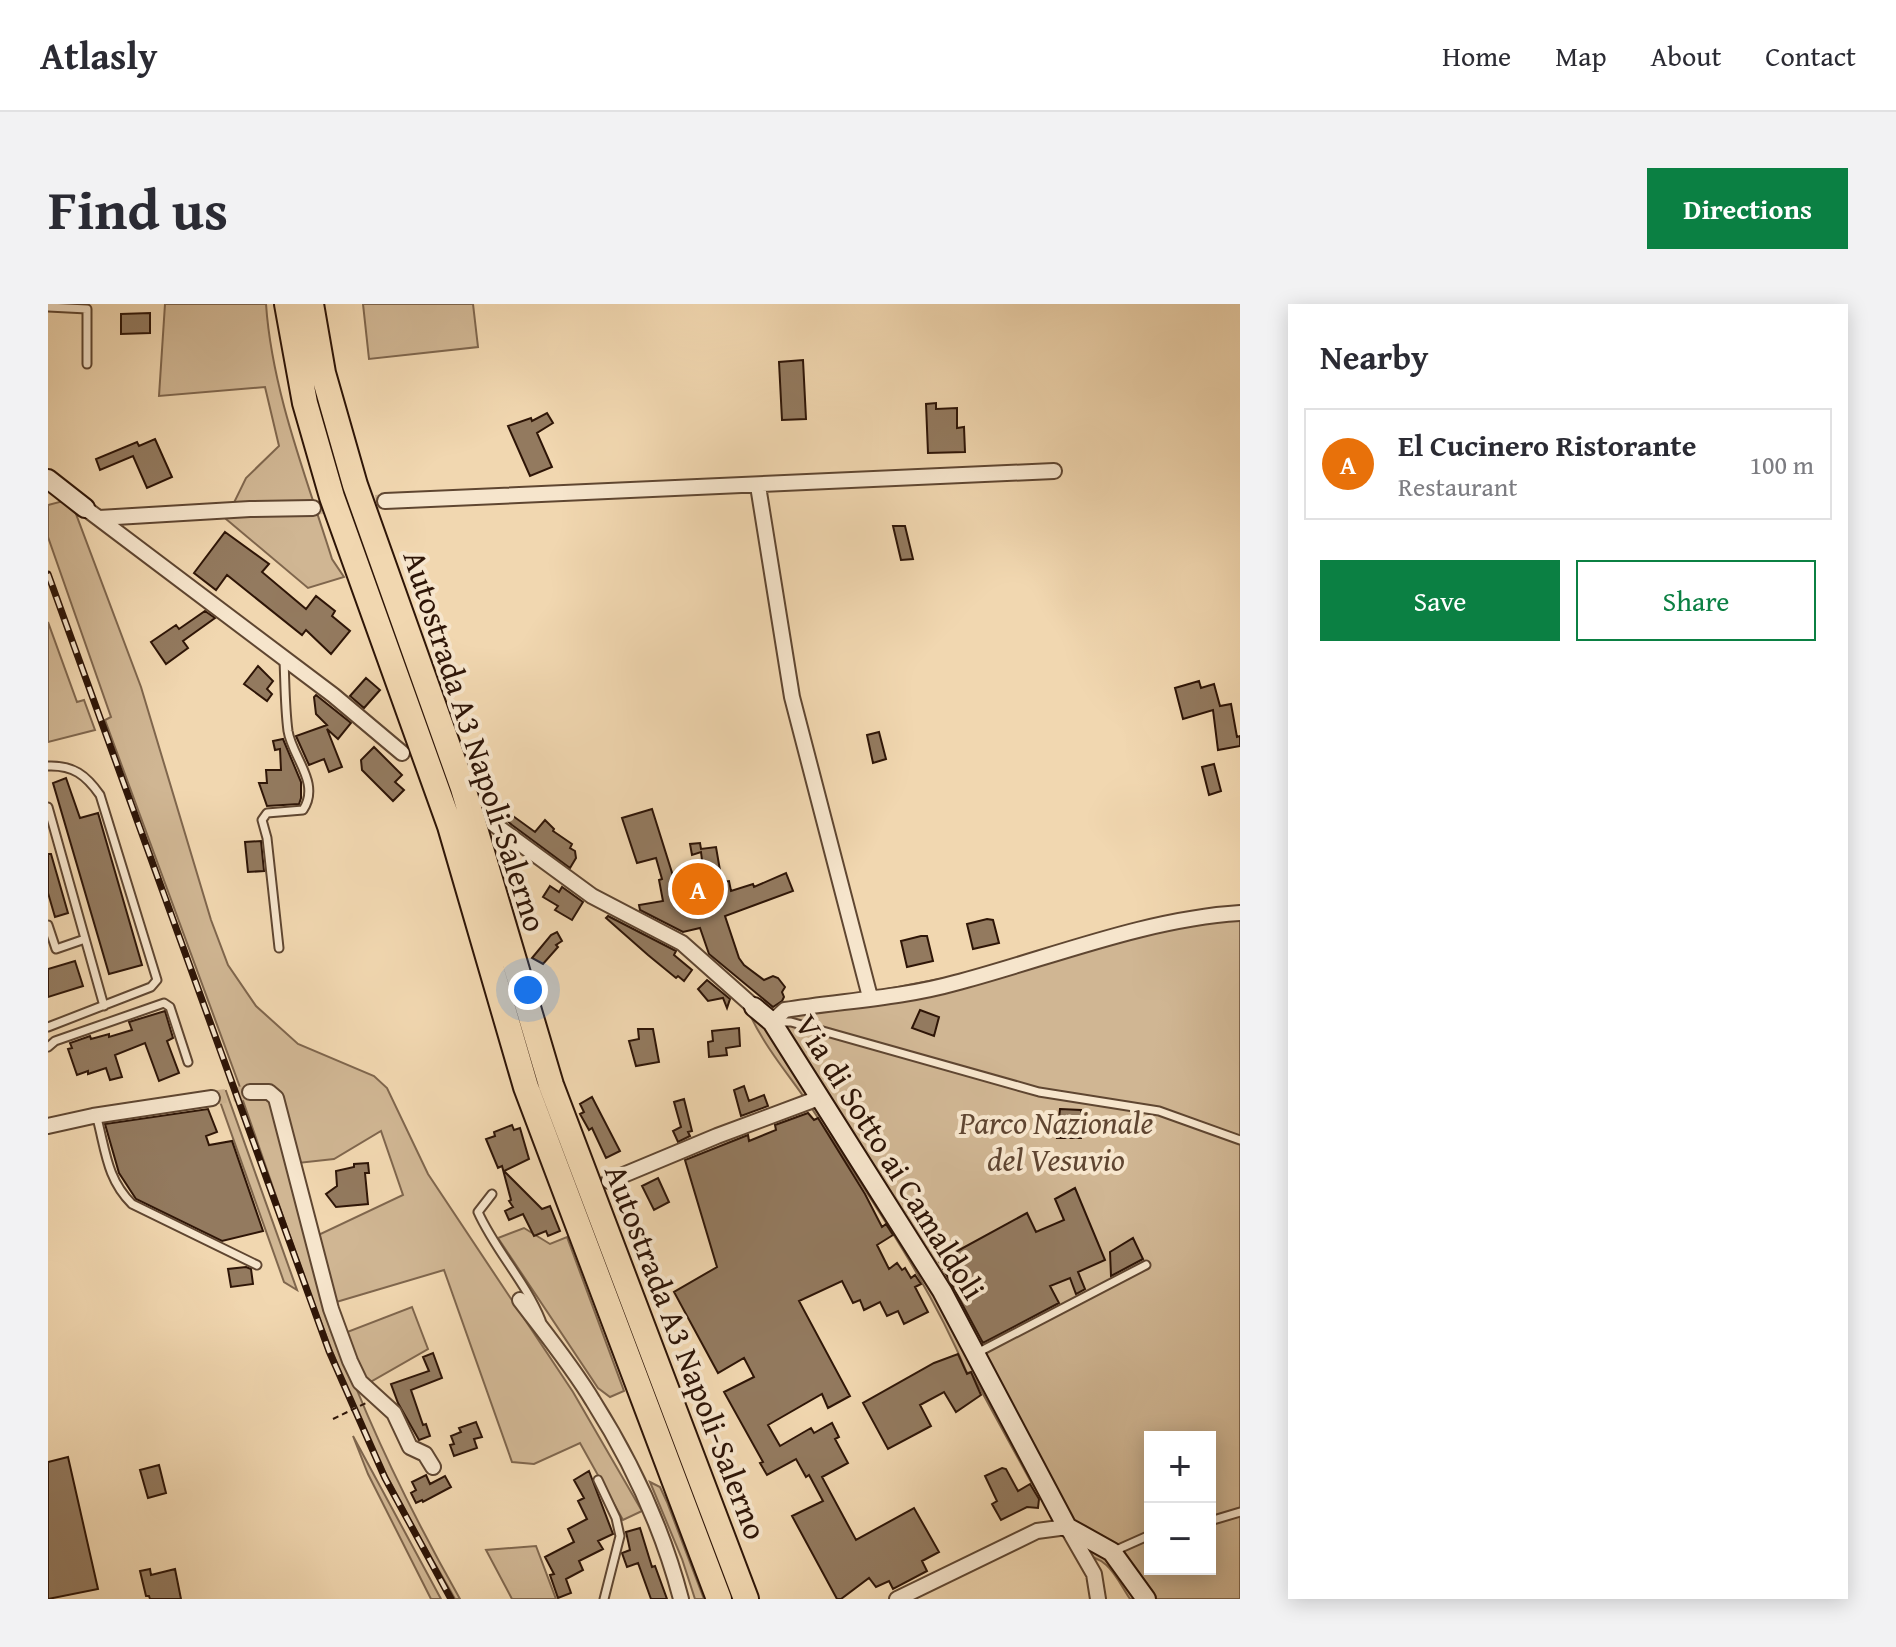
<!DOCTYPE html>
<html lang="en">
<head>
<meta charset="utf-8">
<style>
  body { margin:0; font-family:"Gentium Book Plus",serif; background:#f2f2f3; color:#2b2b33 }
  .controls { position:absolute; right:24px; bottom:24px; display:grid; overflow:hidden; border-radius:0px; box-shadow:0 4px 20px #0003 }
  .controls button { width:72px; height:72px; display:grid; place-items:center; padding:0; border:0; border-bottom:2px solid #e1e1e2; background:#fff; color:#2b2b33; font:40px sans-serif }
  .you { position:absolute; left:480px; top:686px; width:28px; height:28px; margin:-20px; border:6px solid #fff; border-radius:50%; background:#1a73e8; box-shadow:0 0 0 12px #1a73e833 }
  .badge { display:grid; place-items:center; width:52px; height:52px; border-radius:50%; background:#0b8043; color:#fff; font-size:26px; font-weight:700 }
  .pin { position:absolute; translate:-50% -50%; border:4px solid #fff; box-shadow:0 2px 8px #0006 }
  .list { margin:0; padding:0; list-style:none }
  h2 { display:flex; justify-content:space-between; align-items:center; height:104px; margin:0; padding:0 32px; font-size:34px }
  h2 small { font-size:26px; font-weight:400; color:#7c7c81 }
  .list li { display:grid; grid-template-columns:52px 1fr auto; gap:24px; align-items:center; box-sizing:border-box; height:112px; margin:0 16px 16px; padding:0 16px; border:2px solid #e1e1e2; border-radius:0px }
  .list b { display:block; font-size:30px; white-space:nowrap }
  .list p { margin:0; font-size:26px; white-space:nowrap; color:#7c7c81 }
  .list em { font-size:26px; font-style:normal; color:#7c7c81 }
  .actions { display:flex; gap:16px; padding:24px 32px }
  .actions a { flex:1; padding:18px 0; border:2px solid #0b8043; border-radius:0px; text-align:center; font-size:28px; color:#0b8043 }
  .actions .main { background:#0b8043; color:#fff }
  .map { position:relative; flex:none; width:1192px; height:1295px; overflow:hidden; border-radius:0px }
  header { display:flex; align-items:center; gap:48px; box-sizing:border-box; height:112px; padding:0 40px; background:#fff; border-bottom:2px solid #e1e1e2 }
  header strong { font-size:38px }
  nav { display:flex; gap:44px; margin-inline-start:auto; font-size:28px }
  .intro { display:flex; align-items:center; justify-content:space-between; box-sizing:border-box; height:192px; padding:0 48px }
  h1 { margin:0; font-size:56px }
  .button { padding:20px 36px; border-radius:0px; background:#0b8043; color:#fff; font-size:28px; font-weight:700 }
  main { display:flex; gap:48px; padding:0 48px }
  aside { flex:1; background:#fff; border-radius:0px; box-shadow:0 4px 20px #0003 }
  .map>svg:first-child { display:block }
  .green { fill:#d0b693; stroke:#7f664d; stroke-width:2; fill-rule:evenodd }
  .building { fill:#937a5f; stroke:#2e1507; stroke-width:2 }
  .lines { fill:none; stroke-linecap:round; stroke-linejoin:round }
  .street-tunnel { stroke:#cab08e; stroke-width:14; stroke-dasharray:14 7; stroke-linecap:butt }
  .lane-casing { stroke:#5f4631; stroke-width:11 }
  .street-casing { stroke:#5f4631; stroke-width:18 }
  .secondary-casing { stroke:#2e1507; stroke-width:22 }
  .highway-casing { stroke:#2e1507; stroke-width:28 }
  .lane { stroke:#f6e5cc; stroke-width:7 }
  .street { stroke:#f6e5cc; stroke-width:14 }
  .secondary { stroke:#f6e5cc; stroke-width:18 }
  .highway { stroke:#f1d7b0; stroke-width:24 }
  .rail-casing { stroke:#2e1507; stroke-width:7 }
  .rail { stroke:#f6e5cc; stroke-width:4; stroke-dasharray:12; stroke-linecap:butt }
  .path-bridge { stroke:#2e1507; stroke-width:2; stroke-dasharray:6 4; stroke-linecap:butt }
  .labels { text-anchor:middle; stroke-width:8; stroke-linejoin:round; paint-order:stroke }
  .street-label { font-size:32px; fill:#2e1507; stroke:#f6e5cc }
  .park-label { font-size:32px; font-style:italic; fill:#5f4531; stroke:#f6e5cc }
</style>
</head>
<body>
<header>
<strong>Atlasly</strong>
<nav><a>Home</a><a>Map</a><a>About</a><a>Contact</a></nav>
</header>
<div class="intro"><h1>Find us</h1><a class="button">Directions</a></div>
<main>
<div class="map">
<svg width="1192" height="1295" viewBox="0 0 1192 1295">
  <rect width="100%" height="100%" fill="#f1d7b0"/>
  <filter id="stains"><feTurbulence type="fractalNoise" baseFrequency=".0025" numOctaves="4"/><feColorMatrix values="0 0 0 0 .2 0 0 0 0 .09 0 0 0 0 .02 0 0 0 .5 -.17"/></filter>
  <radialGradient id="worn" r=".72"><stop offset=".6" stop-color="#630" stop-opacity="0"/><stop offset="1" stop-color="#630" stop-opacity=".3"/></radialGradient>
  <path class="green" d="M117,0H218C224,87 258,172 284,255L296,273L260,284L178,215L198,174L231,142L217,83L111,92Z
    M315,0H425L430,43L321,55Z
    M19,196L25,202L93,383L163,616L180,661L208,702L250,740L326,772L339,784L380,870L525,1088L594,1207L575,1216L532,1139L486,1160L464,1158L396,966L285,999L266,933L355,891L333,827L286,855L250,859L217,785L193,786L57,416L63,413L0,233V201Z
    M0,318L29,398L36,396L47,426L0,438Z
    M1192,604V1295H1082C1067,1272 1061,1252 1031,1251L983,1178L923,1068L919,1069C881,978 824,897 770,814C748,779 720,749 702,711L902,673ZM1102,1133H1162V1265H1102Z
    M178,787L249,986L236,978L169,789Z
    M217,789L225,796C243,866 258,939 280,1008C313,1108 360,1203 412,1295H407C381,1249 354,1204 331,1156C275,1039 236,913 193,791Z
    M476,924L502,940L519,933L576,1087L562,1093L550,1084L450,934Z
    M364,1003L380,1045L317,1081L294,1030Z
    M305,1132L393,1295H383L320,1170Z
    M602,1178L612,1183L619,1198L656,1295H647L634,1255Z
    M488,1242L508,1295H464L438,1246Z"/>
  <path class="building" d="M102,9V29L73,30V10Z
    M755,56L758,115L734,116L731,58Z
    M888,99V105L909,104V124L916,123L917,148L880,149L878,100Z
    M499,109L505,119L489,129L504,163L482,172L460,122L483,114L484,117Z
    M107,135L124,173L99,184L85,152L52,166L48,155L89,138L91,142Z
    M845,222H857L865,255L853,256Z
    M177,228L221,260L214,268L258,305L268,292L287,307L284,312L302,327L283,350L258,326L254,331L179,271L168,286L146,269Z
    M157,307L167,314L135,337L140,344L118,360L103,338L128,321L131,325Z
    M210,362L225,377L219,385L224,390L219,397L196,380Z
    M318,374L332,386L316,404L302,392Z
    M1151,377L1153,384L1166,380L1172,402L1183,400L1189,433L1192,432V442L1170,446L1165,406L1135,415L1127,384Z
    M268,391L303,419L290,435L279,425L294,463L281,468L276,455L261,461L248,432L279,421L268,410L266,393Z
    M831,428L838,455L825,459L819,431Z
    M235,435L253,478V494L251,500L219,502L211,479H219L218,466H233L232,445L227,446L225,437Z
    M326,443L354,471L347,478L356,486L345,497L314,466L313,456Z
    M1166,460L1173,487L1161,491L1154,463Z
    M18,474L32,514L50,509L94,661L61,670L5,479Z
    M454,504L487,528L497,516L506,525L505,527L524,540L522,544L527,547L528,554L522,564L464,521L450,509Z
    M604,505L632,594L638,593L639,596L658,589L653,548L644,551L642,540L652,539L653,545L668,543L674,578L681,577L683,587L705,580L706,583L738,569L745,587L677,612L691,654L696,661L716,676L725,672L730,674L737,683L734,688L736,693L734,697L725,703L661,650L652,624L635,628L592,606L591,601L615,597L611,576L614,575L608,554L589,559L574,514Z
    M213,537L216,567L200,568L197,538Z
    M0,550H3L20,609L7,613L0,589Z
    M502,582L511,588L514,583L535,598L524,616L507,606L510,602L495,593Z
    M560,612L628,647L626,651L644,666L636,677L630,672L628,674L600,651L558,614Z
    M939,615L945,616L951,639L925,645L919,620Z
    M509,628L514,637L508,641L510,643L495,660L484,654L503,631Z
    M873,632H879L885,657L859,663L853,637Z
    M27,657L35,682L0,693V665Z
    M659,676L682,695L679,704L675,694L660,697L650,685Z
    M872,706L891,713L886,732L864,724Z
    M117,707L125,734L119,737L131,769L111,777L97,739L67,751L74,773L62,776L58,764L40,770V767L29,771L20,745L24,744L22,739L42,732L43,735L61,730V733L84,726L81,718Z
    M691,724L692,742L678,744L679,751L661,753L660,738L665,737L664,727Z
    M590,725H605L611,758L588,762L581,737L591,735Z
    M696,782L701,797L716,791L720,802L693,812L686,786Z
    M544,793L572,847L558,854L544,824L541,826L532,810L536,808L532,800Z
    M636,795L644,827L640,828L642,832L630,838L625,827L633,823L626,798Z
    M160,805L169,828L158,832L161,841L184,837L215,927L174,937L88,895L71,869L57,820Z
    M1012,805L1033,806V834H1009Z
    M760,809L766,816L770,814L817,890L834,923L838,920L845,931L829,941L841,965L849,959L854,966L857,964L863,974L867,971L873,980L867,983L880,1008L856,1020L850,1007L839,1012L832,998L816,1006L812,996L805,999L794,977L751,997L802,1092L780,1104L774,1090L720,1121L732,1142L763,1124L766,1129L784,1119L791,1133L787,1135L800,1159L774,1173L808,1236L866,1204L891,1248L874,1257L879,1267L845,1285L841,1277L828,1283L821,1274L793,1295H789L744,1212L775,1197L761,1171L758,1173L748,1155L719,1171L712,1159L715,1158L676,1088L706,1073L696,1054L670,1069L626,988L669,963L637,856L700,831L701,837L728,826L727,821Z
    M464,821L466,826L472,824L481,855L456,867L494,905L502,902L512,927L500,932L498,927L486,932L475,910L461,916L457,907L465,903L461,897L463,896L454,862L450,864L438,835L447,832L446,828Z
    M320,859L321,869H317L320,900L288,903L278,890L289,882L288,867L306,863V860Z
    M610,874L621,898L606,906L594,882Z
    M1027,884L1057,956L1030,968L1037,985L1028,990L1022,974L1002,982L1011,999L935,1039L891,957L979,909L988,928L1016,916L1007,895Z
    M1085,934L1095,955L1063,972L1062,948Z
    M198,963L203,965L205,980L183,983L180,965Z
    M385,1049L394,1074L363,1086L375,1121L378,1120L382,1132L371,1136L350,1099L343,1080L381,1067L375,1053Z
    M910,1050L919,1070L923,1068L933,1091L908,1108L896,1088L872,1101L883,1122L840,1145L815,1099L886,1059Z
    M428,1118L434,1133L426,1135L429,1144L406,1152L402,1141L406,1140L403,1132L413,1128L411,1124Z
    M20,1153L50,1285L0,1295V1158Z
    M111,1161L118,1189L100,1194L92,1166Z
    M954,1164L958,1165L970,1187L982,1180L991,1195L990,1204L979,1203L953,1216L944,1200L949,1197L937,1172Z
    M541,1167L565,1230L550,1237L555,1245L531,1257L535,1266L518,1275L523,1289L510,1294L502,1271L506,1270L497,1253L526,1238L520,1225L539,1215L530,1197L536,1194L526,1176Z
    M378,1171L382,1180L397,1172L403,1183L375,1198L374,1196L368,1199L363,1189L368,1186L364,1178Z
    M592,1224L604,1263L607,1262L619,1295H603L590,1259L579,1263L574,1249L582,1246L578,1228Z
    M102,1265L103,1271L127,1265L133,1295H102L101,1292H98L92,1267Z"/>
  <g class="lines">
    <path class="street-tunnel" d="M265,204L337,197
      M164,794L202,788"/>
    <g class="lane-casing">
      <path id="lane" d="M0,3L39,5V60
        M0,462C25,461 38,471 52,491L109,676L103,683L0,723
        M0,503L56,702
        M0,621L8,645L37,635
        M231,644L219,534L214,516L219,509L255,506C273,479 244,453 240,427C237,404 237,379 236,356
        M726,718H743L991,788L1111,807L1192,836
        M0,743L7,737L116,699L122,703L140,758
        M47,813L50,818C58,850 60,876 84,900L209,961
        M444,890L430,908C447,946 477,977 493,1016
        M929,1049L1098,961
        M550,1176L568,1214L572,1232L556,1295
        M1162,1217L1192,1208
        M1066,1247L1102,1231"/>
    </g>
    <g class="street-casing">
      <path id="street" d="M710,182L744,393L822,693
        M337,197L1006,167
        M37,204L285,391L354,449
        M51,214L202,205L265,204
        M447,521L544,592L634,639L706,703
        M724,718L737,706C792,697 854,694 907,679C999,655 1096,615 1192,609
        M202,788H221L228,794L283,1005L302,1057L312,1078L346,1109L362,1143L377,1150L385,1163
        M0,822L45,812L164,794
        M561,877L669,832L771,794
        M472,996C497,1029 524,1062 545,1097C583,1157 615,1226 633,1295
        M849,1295L989,1227L1019,1223L1046,1270L1050,1295"/>
    </g>
    <g class="secondary-casing">
      <path id="secondary" d="M0,175L37,204
        M706,703L724,718L894,987L1019,1223L1064,1248L1098,1295"/>
    </g>
    <g class="highway-casing">
      <path id="highway" d="M239,0L257,99L284,193L402,522L478,783L671,1295
        M263,0L275,69L307,181L415,484L503,781L698,1295"/>
    </g>
    <use href="#lane" class="lane"/>
    <use href="#street" class="street"/>
    <use href="#secondary" class="secondary"/>
    <use href="#highway" class="highway"/>
    <g class="rail-casing">
      <path id="rail" d="M0,270L281,1047L337,1174L403,1295"/>
    </g>
    <use href="#rail" class="rail"/>
    <path class="path-bridge" d="M285,1115L318,1099"/>
  </g>
  <g class="labels">
    <g class="street-label">
      <text transform="translate(427 437) rotate(72)" y="11">Autostrada A3 Napoli-Salerno</text>
      <text transform="translate(842 853) rotate(58)" y="11">Via di Sotto ai Camaldoli</text>
      <text transform="translate(638 1048) rotate(69)" y="11">Autostrada A3 Napoli-Salerno</text>
    </g>
    <g class="park-label">
      <text x="1008" y="830">Parco Nazionale<tspan x="1008" dy="37">del Vesuvio</tspan></text>
    </g>
  </g>
  <rect width="100%" height="100%" filter="url(#stains)"/>
  <rect width="100%" height="100%" fill="url(#worn)"/>
</svg>
<div class="controls">
<button>+</button>
<button>−</button>
</div>
<div class="you"></div>
<div class="pin badge" style="left:650px;top:585px;background:#e8710a">A</div>
</div>
<aside>
<h2>Nearby<small></small></h2>
<ul class="list">
<li><span class="badge" style="background:#e8710a">A</span><div><b>El Cucinero Ristorante</b><p>Restaurant</p></div><em>100 m</em></li>
</ul>
<div class="actions"><a class="main">Save</a><a>Share</a></div>
</aside>
</main>
</body>
</html>
